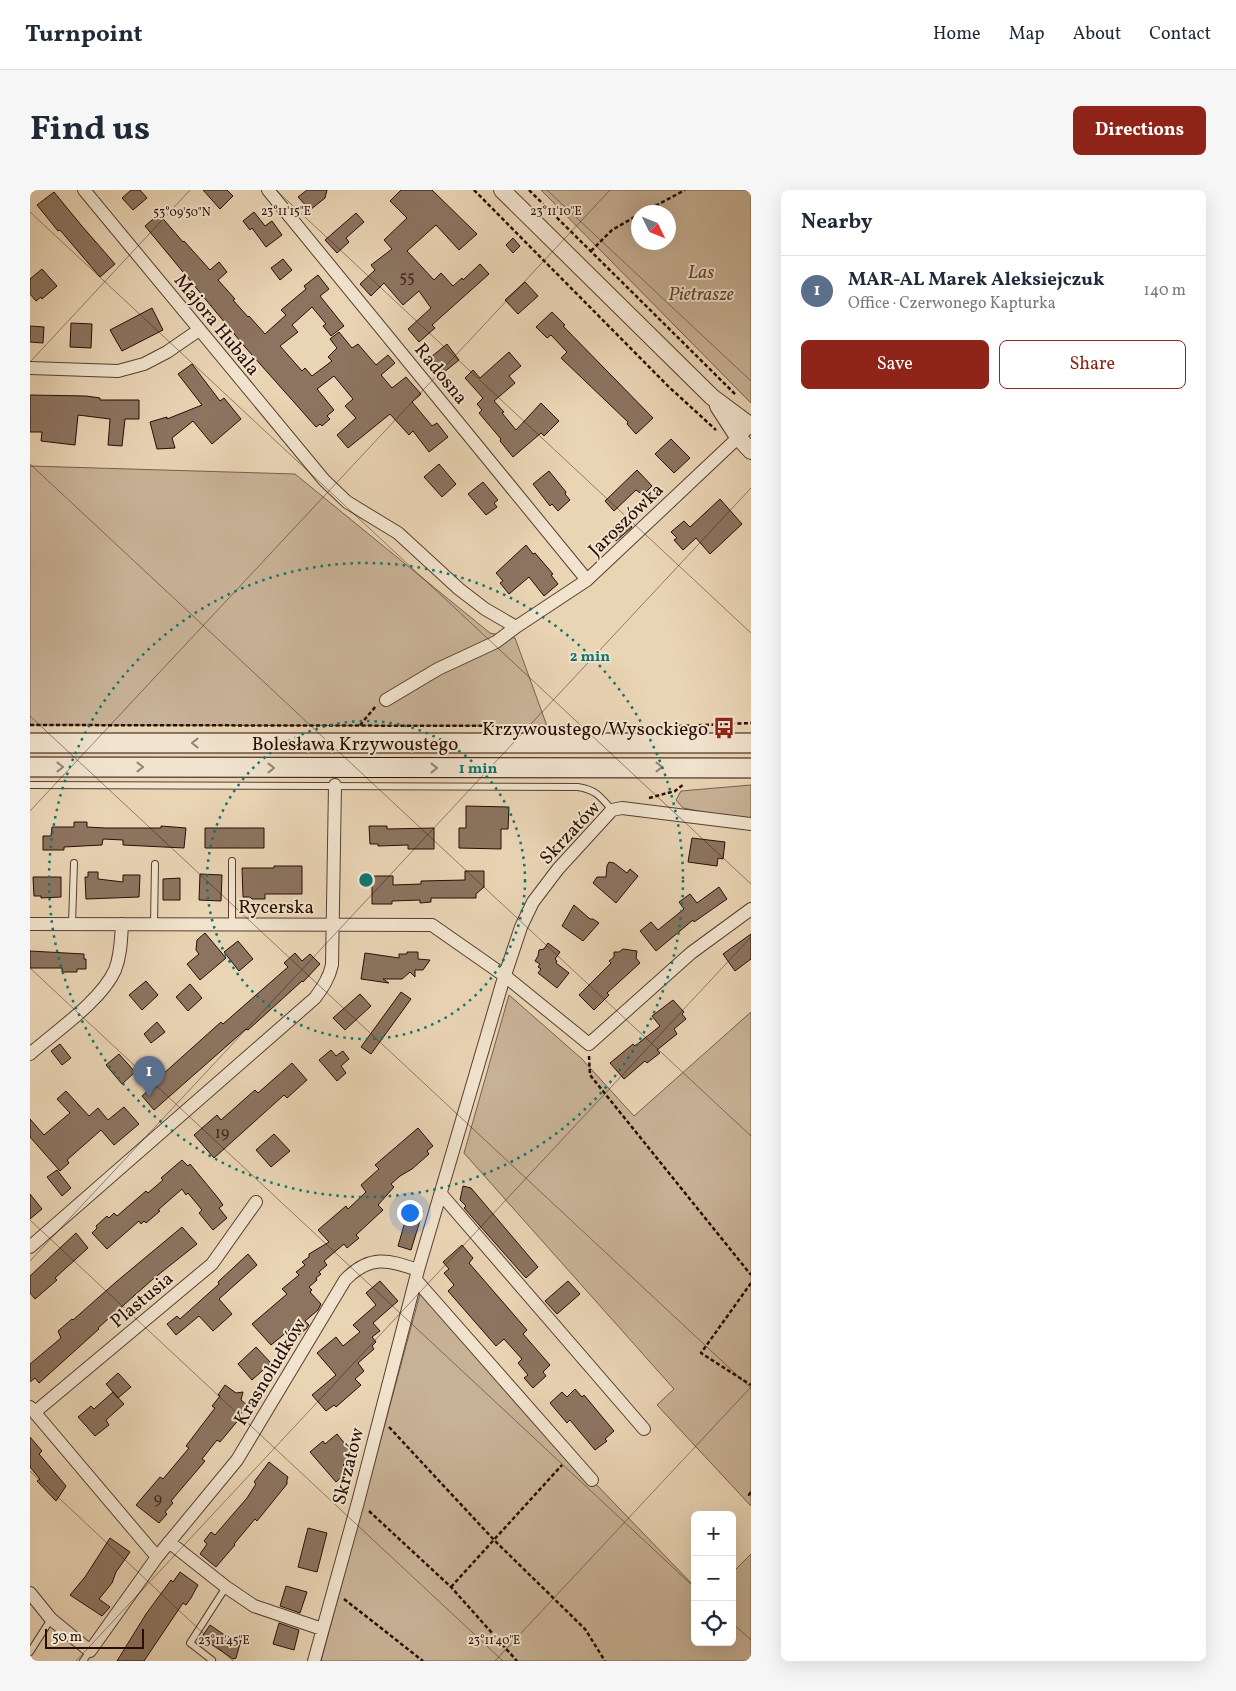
<!DOCTYPE html>
<html lang="en">
<head>
<meta charset="utf-8">
<style>
  body { margin:0; font-family:Vollkorn,serif; background:#f6f6f7; color:#1f2937 }
  .controls { position:absolute; right:15px; bottom:15px; display:grid; overflow:hidden; border-radius:8px; box-shadow:0 5px 20px #0002 }
  .controls button { width:45px; height:45px; display:grid; place-items:center; padding:0; border:0; border-bottom:1px solid #e0e1e3; background:#fff; color:#1f2937; font:25px sans-serif }
  .compass { position:absolute; left:601px; top:15px; width:45px; height:45px; border-radius:50%; background:#fff; box-shadow:0 5px 20px #0002; rotate:133deg }
  .scale { position:absolute; left:15px; bottom:12px; width:99px; box-sizing:border-box; padding-left:5px; border:2px solid #270d04; border-top:0; font-size:14px; line-height:18px; white-space:nowrap; color:#270d04; -webkit-text-stroke:4px #f1e3ce; paint-order:stroke }
  .you { position:absolute; left:379px; top:1022px; width:18px; height:18px; margin:-12px; border:4px solid #fff; border-radius:50%; background:#1a73e8; box-shadow:0 0 0 8px #1a73e833 }
  .badge { display:grid; place-items:center; width:32px; height:32px; border-radius:50%; background:#8f2418; color:#fff; font-size:16px; font-weight:700 }
  .pin { position:absolute; translate:-50% -41px; filter:drop-shadow(0 1px 2px #0008) }
  .pin::after { content:''; position:absolute; top:26px; width:18px; height:15px; background:inherit; clip-path:polygon(0 0,100% 0,50% 100%) }
  .list { margin:0; padding:0; list-style:none }
  h2 { display:flex; justify-content:space-between; align-items:center; height:65px; margin:0; padding:0 20px; font-size:21px }
  h2 small { font-size:16px; font-weight:400; color:#747a83 }
  .list li { display:grid; grid-template-columns:32px 1fr auto; gap:15px; align-items:center; box-sizing:border-box; height:70px; padding:0 20px; border-top:1px solid #e0e1e3 }
  .list b { display:block; font-size:19px; white-space:nowrap }
  .list p { margin:0; font-size:16px; white-space:nowrap; color:#747a83 }
  .list em { font-size:16px; font-style:normal; color:#747a83 }
  .actions { display:flex; gap:10px; padding:15px 20px }
  .actions a { flex:1; padding:11px 0; border:1px solid #8f2418; border-radius:8px; text-align:center; font-size:18px; color:#8f2418 }
  .actions .main { background:#8f2418; color:#fff }
  .icon { flex:none; width:28px; height:28px; fill:none; stroke:currentColor; stroke-width:2; stroke-linecap:round; stroke-linejoin:round }
  .map { position:relative; flex:none; width:721px; height:1471px; overflow:hidden; border-radius:8px }
  header { display:flex; align-items:center; gap:30px; box-sizing:border-box; height:70px; padding:0 25px; background:#fff; border-bottom:1px solid #e0e1e3 }
  header strong { font-size:24px }
  nav { display:flex; gap:28px; margin-inline-start:auto; font-size:18px }
  .intro { display:flex; align-items:center; justify-content:space-between; box-sizing:border-box; height:120px; padding:0 30px }
  h1 { margin:0; font-size:35px }
  .button { padding:12px 22px; border-radius:8px; background:#8f2418; color:#fff; font-size:18px; font-weight:700 }
  main { display:flex; gap:30px; padding:0 30px }
  aside { flex:1; background:#fff; border-radius:8px; box-shadow:0 5px 20px #0002 }
  .map>svg:first-child { display:block }
  .green { fill:#c8b296; stroke:#78604d; fill-rule:evenodd }
  .building { fill:#8c7460; stroke:#270d04 }
  .lines { fill:none; stroke-linecap:round; stroke-linejoin:round }
  .service-casing { stroke:#583f30; stroke-width:8 }
  .minor-casing { stroke:#583f30; stroke-width:14 }
  .tertiary-casing { stroke:#583f30; stroke-width:18 }
  .secondary-casing { stroke:#270d04; stroke-width:21 }
  .path { stroke:#270d04; stroke-width:2.5; stroke-dasharray:4 2.5; stroke-linecap:butt }
  .service { stroke:#f1e3ce; stroke-width:6 }
  .minor { stroke:#f1e3ce; stroke-width:12 }
  .tertiary { stroke:#f1e3ce; stroke-width:16 }
  .secondary { stroke:#f1e3ce; stroke-width:19 }
  .oneway { stroke:#968373 }
  .ticks { fill:none; stroke:#270d04; stroke-width:1; stroke-opacity:0.45 }
  .ring { fill:none; stroke:#0f766e; stroke-width:2.5; stroke-dasharray:2.5 5 }
  .labels { text-anchor:middle; stroke-width:4; stroke-linejoin:round; paint-order:stroke }
  .number-label { font-size:16px; fill:#40271b }
  .park-label { font-size:19px; font-style:italic; fill:#5f4737; stroke:#f1e3ce }
  .street-label { font-size:19px; fill:#270d04; stroke:#f1e3ce }
  .poi-label { font-size:19px; fill:#270d04; stroke:#f1e3ce; text-anchor:end }
  .ticks-label { font-size:12px; text-anchor:middle; fill:#270d04; stroke:#f1e3ce; stroke-width:4; stroke-linejoin:round; paint-order:stroke }
  .centre { fill:#0f766e; stroke:#f1e3ce; stroke-width:2.5 }
  .ring-label { font-size:15px; text-anchor:middle; font-weight:bold; fill:#0f766e; stroke:#f1e3ce; stroke-width:4; stroke-linejoin:round; paint-order:stroke }
</style>
</head>
<body>
<header>
<strong>Turnpoint</strong>
<nav><a>Home</a><a>Map</a><a>About</a><a>Contact</a></nav>
</header>
<div class="intro"><h1>Find us</h1><a class="button">Directions</a></div>
<main>
<div class="map">
<svg width="721" height="1471" viewBox="0 0 721 1471">
  <rect width="100%" height="100%" fill="#e9d4b4"/>
  <filter id="stains"><feTurbulence type="fractalNoise" baseFrequency=".004" numOctaves="4"/><feColorMatrix values="0 0 0 0 .2 0 0 0 0 .09 0 0 0 0 .02 0 0 0 .5 -.17"/></filter>
  <radialGradient id="worn" r=".72"><stop offset=".6" stop-color="#630" stop-opacity="0"/><stop offset="1" stop-color="#630" stop-opacity=".3"/></radialGradient>
  <path class="green" d="M511,0H721V213ZM608,22H638V52H608Z
    M0,276L265,284L460,443L485,448L517,536L0,535Z
    M721,595V631L653,618L646,610L651,601Z
    M479,805L552,869L604,926L721,822V1316L627,1215L644,1199L434,963Z
    M390,1104L562,1290L665,1397V1452H702V1383L721,1364V1471H291Z"/>
  <path class="building" d="M101,0H110L117,8L103,20L92,8Z
    M173,0H197L203,6L190,19Z
    M277,0H297L295,8L280,20L268,7Z
    M371,0H402L447,44L429,60L406,35L377,61L404,90L411,83L423,96L432,88L433,90L450,74L459,84L402,135L405,138L389,152L378,139L401,118L389,101L373,115L354,93L341,106L330,94L345,80L341,75L362,59L354,50L377,28L360,11Z
    M24,2L51,35L85,74L70,87L30,40L28,41L7,15Z
    M224,22L235,36L242,31L252,45L236,57L222,38L220,40L213,31Z
    M326,23L334,32L316,48L319,52L307,63L295,50Z
    M129,24L153,52L154,51L180,80L189,72L197,82L188,90L205,109L203,110L218,127L219,126L235,144L256,125L251,120L276,99L274,96L288,85L299,99L290,106L314,136L301,146L293,136L296,134L282,117L262,135L268,142L250,156L272,181L275,178L282,186L302,171L298,167L307,158L300,149L309,142L322,158L328,154L346,175L358,165L365,173L351,185L362,198L376,187L391,204L382,212L402,236L407,233L418,247L399,262L383,241L379,245L360,224L318,258L307,245L326,228L315,216L323,209L304,186L287,199L304,220L297,226L300,229L292,236L290,234L286,237L215,157L115,36Z
    M483,48L490,56L483,63L476,55Z
    M253,69L262,80L250,90L241,78Z
    M12,79L27,96L12,109L11,107L6,111L0,104V89Z
    M495,92L508,106L488,124L475,110Z
    M122,118L133,140L92,161L80,140Z
    M522,122L535,135L533,136L623,228L606,244L597,234L598,232L531,168L537,162L521,145L517,148L506,137Z
    M41,133L62,134L61,158L40,157Z
    M0,136L14,137L13,153L0,152Z
    M417,154L429,170L413,183L401,167Z
    M479,162L491,176L479,186L485,193L464,211L474,222L472,223L486,240L511,213L529,231L514,246L511,243L483,267L470,251L471,249L449,223L452,220L447,214L453,208L435,188L443,180L450,188Z
    M162,174L190,211L194,208L211,229L182,254L163,231L142,248L145,258L127,259L120,232L137,227V229L172,215L148,184Z
    M0,205L56,206L70,208V210H109V229H95L92,256L78,255L80,229L48,225L45,255L11,251L12,242H0Z
    M641,249L660,268L644,283L625,264Z
    M409,274L426,294L412,307L394,287Z
    M607,280L622,296L613,305L606,300L584,321L575,311Z
    M519,281L536,302L535,304L540,310L528,321L522,314L520,316L503,294Z
    M453,292L468,310L464,313L467,317L456,325L438,304Z
    M690,309L712,334L680,364L666,348L653,360L644,350L647,348L641,342L654,331L660,337Z
    M593,328L602,337L586,351L578,343Z
    M496,355L503,364L505,363L523,384L521,385L528,394L514,406L499,387L479,404L470,393L473,391L466,383Z
    M436,616L479,617L478,639H471V659L429,658V638H436Z
    M44,632H57V637L75,638H131V636L156,638L154,658L93,655V650L73,649L72,655L34,657V660H13V646H21L22,637H44Z
    M339,636H357V639L404,638V659H378V655L348,656V654H340Z
    M175,638H234V658H175Z
    M662,648L695,652L693,669L688,668L687,676L658,672Z
    M579,672L584,673L597,683L600,679L608,686L586,713L563,693L567,687H576L577,676Z
    M244,676H272V704H235V709H222L220,707H213L212,678H244Z
    M435,681H454V697L446,704V708H401V712L390,713V710L362,711V714H342V686H363V695L391,694V691L435,690Z
    M58,682H68V689L93,692V685H110L109,707L56,709L55,687H58Z
    M170,684L192,685L191,711L169,710Z
    M3,687H31V707L11,708V706H4Z
    M150,688V710H133V689Z
    M689,697L697,709L664,732L663,730L626,761L610,741L621,732L628,740L654,719L649,712L660,704L667,713Z
    M544,715L560,729H563L569,733L553,751L532,736Z
    M175,743L196,768L170,790L157,774L169,764L166,760L167,750Z
    M721,744V769L705,781L693,764Z
    M208,751L223,769L209,781L194,762Z
    M518,753L530,762L525,769L527,771L526,773L539,783L527,798L508,783L511,779L508,777L510,774L505,771L508,766L509,760L514,759Z
    M593,759L607,761L606,768L610,773L577,803L579,805L564,820L549,805L581,773L579,771L584,767V762H589Z
    M0,761L54,764V769H56V779H47V782H32V778H0Z
    M377,762H388V769L400,770L393,780H385V787L380,782L372,789H353L359,793L331,789L335,763L369,768V764H377Z
    M265,763L272,771L280,764L290,774L273,792L272,791L218,840L216,839L124,920L112,906L121,898L110,884L123,873L133,884L191,832L193,834L258,777L254,773Z
    M116,791L128,805L112,820L99,805Z
    M160,794L172,808L158,821L146,807Z
    M371,802L381,809L341,864L331,857Z
    M330,804L341,816L315,840L303,828Z
    M643,810L654,822L652,824L656,829L644,839L647,844L627,860L630,863L617,873L615,871L594,889L580,873L603,854L605,856L630,836L622,826Z
    M127,832L135,842L121,853L114,844Z
    M30,854L41,868L32,875L21,861Z
    M301,860L306,866L313,861L319,869L311,876L316,883L307,891L289,870Z
    M89,864L105,882L92,894L76,875Z
    M262,873L277,890L257,908L254,905L184,968L164,945L187,925L191,930L225,900L228,903Z
    M36,901L59,926L68,918L78,930L94,917L109,934L84,955L71,940L37,970L39,973L30,981L0,947V929L14,945L40,923L27,909Z
    M388,938L403,956L397,961L399,964L382,979L370,986L361,994L364,997L348,1015L353,1020L326,1045L329,1048L317,1058L314,1054L294,1071L297,1075L289,1082L291,1084L286,1088L287,1090L279,1097L282,1100L280,1102L291,1114L288,1120L275,1131L279,1135L276,1139L269,1145L263,1137L241,1155L222,1134L257,1104L252,1099L269,1085L266,1082L275,1075L272,1072L279,1067V1064L299,1052L288,1040L316,1016L318,1019L336,1002L331,995L349,979L345,975Z
    M244,944L260,961L241,977L226,960Z
    M152,970L158,976L160,974L188,1008L193,1015L189,1018L197,1028L183,1040L169,1023L172,1020L158,1003L156,1005L152,999L128,1020L130,1021L116,1033L114,1031L111,1034L109,1031L77,1059L62,1043L67,1038L66,1036L77,1026L79,1028L84,1023L87,1026L116,1001L118,1003L133,990L131,988Z
    M27,980L41,998L32,1006L17,987Z
    M433,996L441,998L508,1077L496,1088L434,1018L436,1016L430,1010Z
    M0,1004L12,1019L0,1029Z
    M379,1018L393,1021L381,1060L368,1056Z
    M152,1037L167,1054L123,1089L68,1138L69,1139L9,1193L5,1188L0,1192V1174L31,1148L28,1141L42,1129L43,1130L86,1092Z
    M46,1043L58,1058L25,1088L27,1090L5,1109L0,1103V1086Z
    M432,1055L443,1068L439,1073L497,1140L493,1144L520,1175L513,1182L516,1186L503,1198L494,1188L498,1185L488,1173L492,1169L474,1149L466,1156L418,1101L424,1095L414,1083L419,1079L413,1072Z
    M218,1064L227,1075L189,1109L202,1124L183,1141L169,1126L146,1145L137,1134L147,1126L150,1129L189,1094L188,1092Z
    M350,1091L368,1111L343,1133L350,1141L342,1147L346,1152L342,1156L344,1159L328,1173L334,1181L325,1189L331,1195L306,1217L304,1215L296,1221L282,1205L306,1185L287,1163L306,1147L313,1156L330,1142L323,1135L346,1115L336,1103Z
    M538,1091L550,1104L527,1124L515,1111Z
    M226,1157L241,1173L222,1190L208,1174Z
    M88,1183L101,1197L88,1208L76,1194Z
    M195,1195L206,1203L213,1202L211,1210L218,1216L208,1227L210,1228L190,1252L187,1250L172,1269L175,1271L141,1311L143,1313L135,1322L137,1324L129,1333L106,1315L130,1287L133,1289L159,1258L156,1256L185,1218L182,1216L190,1206L188,1205Z
    M545,1199L552,1207L554,1205L584,1241L575,1249L577,1251L565,1260L540,1230L537,1233L520,1213L532,1202L537,1207Z
    M83,1202L94,1214L76,1230L79,1235L65,1246L48,1227L61,1216L64,1219Z
    M307,1244L324,1265L313,1275L319,1281L306,1292L280,1262L293,1251L295,1254Z
    M0,1247L12,1261L9,1264L36,1296L26,1311L7,1291L10,1289L0,1277Z
    M239,1272L258,1287L257,1290V1294L227,1331L225,1329L204,1354L205,1355L186,1377L170,1364L177,1354L174,1351L181,1342L185,1345L217,1308L226,1294L224,1292Z
    M278,1338L297,1343L287,1382L268,1377Z
    M80,1348L100,1362L86,1382L82,1393L69,1409L80,1417L72,1426L40,1405L55,1387Z
    M150,1382L168,1395L161,1408L156,1415L153,1413L114,1471H87L116,1424L141,1390L143,1392Z
    M256,1396L277,1402L270,1423L250,1416Z
    M249,1433L269,1440L264,1460L243,1454Z
    M180,1435L196,1446L211,1450L206,1468L203,1469L178,1452L179,1449L173,1445Z"/>
  <g class="lines">
    <g class="service-casing">
      <path id="service" d="M0,595L548,597C566,600 570,606 582,620
        M202,671V735
        M42,734L44,673
        M124,734L125,674
        M0,1462L21,1429
        M182,1470L160,1453L196,1397
        M53,1471L60,1461"/>
    </g>
    <g class="minor-casing">
      <path id="minor" d="M54,0L294,290L317,312L368,343L429,399L455,419L486,437L557,390L715,241
        M238,0L557,390
        M0,178L88,181L114,174L137,162L169,140
        M356,510L408,479L466,452L486,437
        M0,734L402,735L475,786L559,854L661,763L721,719
        M0,864C26,841 71,811 85,780C91,765 91,749 92,734
        M411,1004L614,1239
        M0,1057L285,808C293,797 299,788 302,775L305,595
        M386,1090L562,1290
        M0,1217L127,1367
        M5,1222L182,1074L226,1012
        M139,1352L196,1397L224,1416L292,1439
        M0,1403L21,1429L60,1461L127,1367L207,1270L315,1090C340,1064 358,1070 388,1080
        M284,1471L328,1312L388,1080L472,794L491,737L503,712L528,679L582,620L592,618L721,634"/>
    </g>
    <g class="tertiary-casing">
      <path id="tertiary" d="M472,0L682,207L721,236
        M688,216L708,247L721,261"/>
    </g>
    <g class="secondary-casing">
      <path id="secondary" d="M0,553H721
        M0,577L721,578"/>
    </g>
    <path class="path" d="M444,0L639,197L686,240
      M499,0L706,205
      M614,22L655,0
      M561,61L582,40L608,25
      M0,535L548,536
      M330,535L346,516
      M649,536L721,533
      M619,608L645,601L654,594
      M559,866L560,885L721,1085
      M721,1093L671,1163L721,1195
      M359,1237L464,1350L555,1439L575,1471
      M721,1302L719,1305L721,1307
      M339,1321L421,1397L487,1471
      M421,1397L532,1275
      M314,1409L393,1471"/>
    <use href="#service" class="service"/>
    <use href="#minor" class="minor"/>
    <use href="#tertiary" class="tertiary"/>
    <use href="#secondary" class="secondary"/>
  </g>
  <defs><path id="oneway-chevron" d="M-2-3.5L2.5 0L-2 3.5" fill="none" stroke-width="1.6" stroke-linecap="round" stroke-linejoin="round" transform="scale(1.25)"/></defs>
  <g class="oneway">
    <use href="#oneway-chevron" transform="translate(165 553) rotate(180)"/>
    <use href="#oneway-chevron" transform="translate(30 577)"/>
    <use href="#oneway-chevron" transform="translate(110 577)"/>
    <use href="#oneway-chevron" transform="translate(629 577)"/>
    <use href="#oneway-chevron" transform="translate(241 578)"/>
    <use href="#oneway-chevron" transform="translate(404 578)"/>
  </g>
  <path class="ticks" d="M246,0L721,443M517,0L721,191M0,22L721,694M0,172L160,0M0,274L721,946M0,526L721,1198M0,621L580,0M0,778L665,1398M0,1030L473,1471M0,1071L721,298M0,1281L203,1471M702,1433L721,1450M46,1471L721,747M465,1471L721,1197"/>
  <g class="ring">
    <circle cx="336" cy="690" r="159"/>
    <circle cx="336" cy="690" r="317"/>
  </g>
  <defs>
    <g id="bus-bare" transform="scale(1.725)"><path d="M-5-6H5V4H4V6H2V4H-2V6H-4V4H-5ZM-3.5-4V0h7V-4ZM-3.5 1.2v1.5H-2V1.2ZM2 1.2v1.5H3.5V1.2Z" fill="#8f2418" stroke="#f1e3ce" stroke-width="2.5" paint-order="stroke"/></g>
  </defs>
  <g fill-rule="evenodd">
    <use href="#bus-bare" x="694" y="538"/>
  </g>
  <g class="labels">
    <g class="number-label">
      <text x="377" y="92">55</text>
      <text x="192" y="948">19</text>
      <text x="128" y="1314">9</text>
    </g>
    <g class="park-label">
      <text x="671" y="88">Las<tspan x="671" dy="22">Pietrasze</tspan></text>
    </g>
    <g class="street-label">
      <text transform="translate(188 134) rotate(51)" y="7">Majora Hubala</text>
      <text transform="translate(412 183) rotate(51)" y="7">Radosna</text>
      <text transform="translate(595 329) rotate(-44)" y="7">Jaroszówka</text>
      <text x="325" y="560">Bolesława Krzywoustego</text>
      <text transform="translate(539 642) rotate(-47)" y="7">Skrzatów</text>
      <text x="246" y="723">Rycerska</text>
      <text transform="translate(111 1109) rotate(-40)" y="7">Plastusia</text>
      <text transform="translate(239 1181) rotate(-59)" y="7">Krasnoludków</text>
      <text transform="translate(317 1276) rotate(-76)" y="7">Skrzatów</text>
    </g>
    <g class="poi-label">
      <text x="678" y="545">Krzywoustego/Wysockiego</text>
    </g>
  </g>
  <g class="ticks-label">
    <text x="526" y="25">23°11'10"E</text>
    <text x="256" y="25">23°11'15"E</text>
    <text x="152" y="26">53°09'50"N</text>
    <text x="194" y="1454">23°11'45"E</text>
    <text x="464" y="1454">23°11'40"E</text>
  </g>
  <circle cx="336" cy="690" r="8" class="centre"/>
  <g class="ring-label">
    <text x="560" y="471">2 min</text>
    <text x="448" y="583">1 min</text>
  </g>
  <rect width="100%" height="100%" filter="url(#stains)"/>
  <rect width="100%" height="100%" fill="url(#worn)"/>
</svg>
<div class="controls">
<button>+</button>
<button>−</button>
<button><svg class="icon" aria-label="locate" viewBox="0 0 24 24"><circle cx="12" cy="12" r="6"/><path d="M12 2v4M12 18v4M2 12h4M18 12h4"/></svg></button>
</div>
<svg class="compass" viewBox="-18 -18 36 36"><path d="M0-13l5 13h-10z" fill="#e53935"/><path d="M0 13l5-13h-10z" fill="#747a83"/></svg>
<div class="scale">50 m</div>
<div class="you"></div>
<div class="pin badge" style="left:119px;top:907px;background:#5c6f8a">1</div>
</div>
<aside>
<h2>Nearby<small></small></h2>
<ul class="list">
<li><span class="badge" style="background:#5c6f8a">1</span><div><b>MAR-AL Marek Aleksiejczuk</b><p>Office · Czerwonego Kapturka</p></div><em>140 m</em></li>
</ul>
<div class="actions"><a class="main">Save</a><a>Share</a></div>
</aside>
</main>
</body>
</html>
